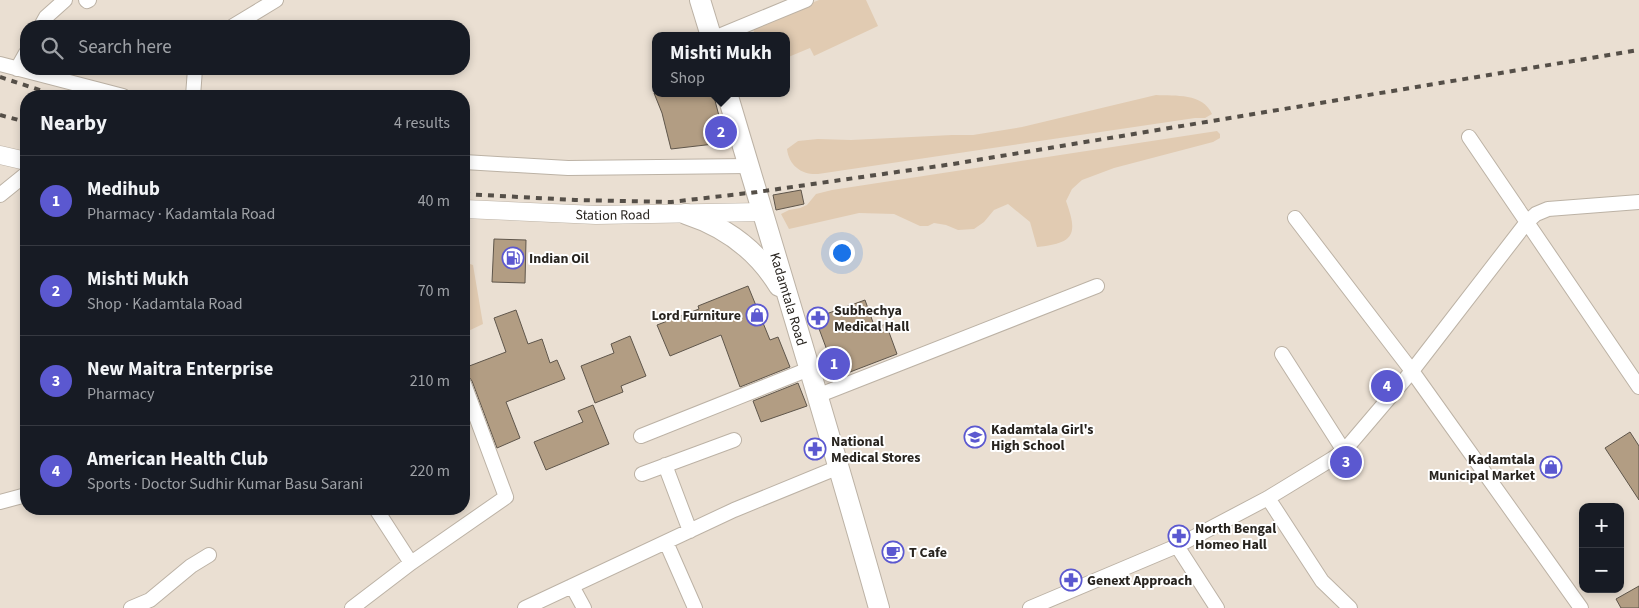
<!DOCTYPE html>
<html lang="en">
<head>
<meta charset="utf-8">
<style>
  body { margin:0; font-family:"Source Sans 3",sans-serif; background:#20242c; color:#f1f3f6 }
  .controls { position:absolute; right:15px; bottom:15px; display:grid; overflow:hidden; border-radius:10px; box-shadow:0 2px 8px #0003 }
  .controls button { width:45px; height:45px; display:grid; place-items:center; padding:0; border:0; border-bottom:1px solid #363941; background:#171b24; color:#f1f3f6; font:25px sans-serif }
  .you { position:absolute; left:841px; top:252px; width:18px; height:18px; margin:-12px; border:4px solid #fff; border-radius:50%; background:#1a73e8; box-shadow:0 0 0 8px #1a73e833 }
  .badge { display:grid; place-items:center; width:32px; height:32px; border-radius:50%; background:#5b58d0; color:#fff; font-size:16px; font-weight:700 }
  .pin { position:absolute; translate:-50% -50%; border:2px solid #fff; box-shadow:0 1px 5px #0006 }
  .popup { position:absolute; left:652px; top:32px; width:138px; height:65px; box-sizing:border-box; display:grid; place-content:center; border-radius:10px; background:#171b24; filter:drop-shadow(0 1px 4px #0005); font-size:16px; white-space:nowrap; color:#9ea1a6 }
  .popup b { font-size:19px; color:#f1f3f6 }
  .popup::after { content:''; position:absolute; left:50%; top:100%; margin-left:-10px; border:10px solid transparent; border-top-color:#171b24 }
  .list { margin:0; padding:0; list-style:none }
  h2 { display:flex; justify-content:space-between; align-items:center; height:65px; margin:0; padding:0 20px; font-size:21px }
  h2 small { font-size:16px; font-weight:400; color:#9ea1a6 }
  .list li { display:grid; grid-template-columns:32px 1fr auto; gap:15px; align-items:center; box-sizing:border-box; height:90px; padding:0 20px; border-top:1px solid #363941 }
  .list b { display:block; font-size:19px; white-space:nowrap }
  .list p { margin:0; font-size:16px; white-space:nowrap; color:#9ea1a6 }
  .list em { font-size:16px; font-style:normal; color:#9ea1a6 }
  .icon { flex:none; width:28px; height:28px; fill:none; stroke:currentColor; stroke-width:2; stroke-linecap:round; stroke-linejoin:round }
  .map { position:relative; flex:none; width:1639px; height:608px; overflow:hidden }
  .search { position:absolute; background:#171b24; box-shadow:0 2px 8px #0003; left:20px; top:20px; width:450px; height:55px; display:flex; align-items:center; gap:12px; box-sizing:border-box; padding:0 18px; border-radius:20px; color:#9ea1a6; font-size:19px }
  .panel { position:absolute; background:#171b24; box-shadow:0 2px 8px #0003; left:20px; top:90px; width:450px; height:425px; border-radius:20px }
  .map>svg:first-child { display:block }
  .green { fill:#e1cbb2 }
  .building { fill:#b29d83; stroke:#5f564b }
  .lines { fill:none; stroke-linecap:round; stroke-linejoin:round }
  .minor-casing { stroke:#bcb2a5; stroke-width:16 }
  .tertiary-casing { stroke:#bcb2a5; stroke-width:19 }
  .secondary-casing { stroke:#bcb2a5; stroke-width:22 }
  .minor { stroke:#fff; stroke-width:14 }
  .tertiary { stroke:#fff; stroke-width:18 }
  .secondary { stroke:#fff; stroke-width:20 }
  .rail { stroke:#554f48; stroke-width:4; stroke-dasharray:6 6; stroke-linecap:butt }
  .labels { text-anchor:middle; stroke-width:4; stroke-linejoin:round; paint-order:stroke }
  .street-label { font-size:14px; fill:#28241f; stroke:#fff }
  .poi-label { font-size:14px; font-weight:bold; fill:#28241f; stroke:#fff; text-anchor:start }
</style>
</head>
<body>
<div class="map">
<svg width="1639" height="608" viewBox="0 0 1639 608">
  <rect width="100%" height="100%" fill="#eadfd2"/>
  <path class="green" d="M819,0H866L878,26L814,56L810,48L786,58V36H756L752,27Z
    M1156,95C1175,96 1203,93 1212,114L1205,118H1195L818,174C802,175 789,166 787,149L798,141L818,139L851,140L952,135H973L1022,127Z
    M1217,131L1220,134V138L1213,142L1114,168L1082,180L1072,189L1066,201C1078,234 1075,243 1037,247L1030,222L1008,204L994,210L984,222L974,229L958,230L946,225L934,223L928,226H920L894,214L859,213L789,229L781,214L789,210L800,208L807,205L816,194L832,190Z
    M464,262L473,265L483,324L464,333Z"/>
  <path class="building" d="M654,93H713L724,135L714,144L671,149L662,113Z
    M801,190L804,204L776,210L773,195Z
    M494,239L526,240L525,283L492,282Z
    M748,286L770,340L778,337L790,367L740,387L721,335L670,356L657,325L699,309L698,306Z
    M865,300L875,328L886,324L897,354L837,377L815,318Z
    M516,310L528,344L542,339L550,363L557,360L565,379L506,402L520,438L497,448L472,381L469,377L464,375V368L506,352L494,318Z
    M630,336L646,376L621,386L623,392L595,403L581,366L614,353L611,344Z
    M798,383L807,406L761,422L753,401Z
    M593,405L609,444L546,470L534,442L583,422L578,411Z
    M1630,432L1639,446V500L1605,448Z
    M1639,586V608H1621L1616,599Z"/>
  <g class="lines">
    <g class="minor-casing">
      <path id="minor" d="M86,0L87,1L89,0
        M41,26L46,17L65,0
        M233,26L276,0
        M719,36L806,0
        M0,64L123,96
        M17,69L26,53
        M193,96L195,69
        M1469,137L1639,387
        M464,162L568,168L749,166
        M0,195L26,174
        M1295,218L1412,371L1581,608
        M1282,354L1344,451
        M817,396L1097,286
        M641,436L809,369
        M665,465L690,531
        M642,474L734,440
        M1268,498L1322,581L1350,608
        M0,502L26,495
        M376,509L411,563
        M666,542L695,608
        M1177,546L1217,608
        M572,586L584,608
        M131,608L150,600L191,566L209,555
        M352,608L411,563L506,497L464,384
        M525,608L734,510L839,467
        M1030,608L1177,546L1268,498L1332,459L1344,451L1412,371L1527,222L1536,214L1548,209L1639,202"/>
    </g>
    <g class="tertiary-casing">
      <g id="tertiary">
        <path d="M0,155L26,161"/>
        <path id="s1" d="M464,209L596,215L762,212"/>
      </g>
    </g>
    <g class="secondary-casing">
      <g id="secondary">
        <path d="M700,0L711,36"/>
        <path id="s2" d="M727,93C778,265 831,436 879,608"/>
        <path d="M686,214C726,227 757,250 779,286"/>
      </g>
    </g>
    <use href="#minor" class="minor"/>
    <use href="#tertiary" class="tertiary"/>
    <use href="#secondary" class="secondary"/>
    <path class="rail" d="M0,77L58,96
      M0,115L26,122
      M464,194L575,200L671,202L757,192L953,164L1639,50"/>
  </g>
  <defs>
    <g id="fuel-ring" transform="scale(1.125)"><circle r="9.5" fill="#fff" stroke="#5b58d0" stroke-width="1.5"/><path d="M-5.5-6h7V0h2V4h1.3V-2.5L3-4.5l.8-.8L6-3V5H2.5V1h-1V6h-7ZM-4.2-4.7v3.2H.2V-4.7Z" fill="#5b58d0"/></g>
    <g id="shop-ring" transform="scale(1.125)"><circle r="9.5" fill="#fff" stroke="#5b58d0" stroke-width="1.5"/><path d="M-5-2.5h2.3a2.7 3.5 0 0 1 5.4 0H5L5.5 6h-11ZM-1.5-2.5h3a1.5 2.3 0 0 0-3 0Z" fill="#5b58d0"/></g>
    <g id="pharmacy-ring" transform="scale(1.125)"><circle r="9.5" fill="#fff" stroke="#5b58d0" stroke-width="1.5"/><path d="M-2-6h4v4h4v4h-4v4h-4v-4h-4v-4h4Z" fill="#5b58d0"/></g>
    <g id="school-ring" transform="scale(1.125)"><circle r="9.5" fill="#fff" stroke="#5b58d0" stroke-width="1.5"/><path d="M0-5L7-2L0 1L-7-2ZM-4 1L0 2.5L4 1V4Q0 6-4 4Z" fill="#5b58d0"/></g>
    <g id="cafe-ring" transform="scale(1.125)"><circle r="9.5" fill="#fff" stroke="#5b58d0" stroke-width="1.5"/><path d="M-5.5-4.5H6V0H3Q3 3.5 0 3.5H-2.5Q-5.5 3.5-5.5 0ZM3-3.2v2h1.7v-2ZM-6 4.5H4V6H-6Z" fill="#5b58d0"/></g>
  </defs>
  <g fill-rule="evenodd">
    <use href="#fuel-ring" x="513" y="258"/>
    <use href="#shop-ring" x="757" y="315"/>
    <use href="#pharmacy-ring" x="818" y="318"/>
    <use href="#school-ring" x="975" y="437"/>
    <use href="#pharmacy-ring" x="815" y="449"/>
    <use href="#shop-ring" x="1551" y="467"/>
    <use href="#pharmacy-ring" x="1179" y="536"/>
    <use href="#cafe-ring" x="893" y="552"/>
    <use href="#pharmacy-ring" x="1071" y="580"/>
  </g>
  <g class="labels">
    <g class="street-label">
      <text dy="5" stroke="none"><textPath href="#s1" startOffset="149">Station Road</textPath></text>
      <text dy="5" stroke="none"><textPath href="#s2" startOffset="215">Kadamtala Road</textPath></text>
    </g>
    <g class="poi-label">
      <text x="529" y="263">Indian Oil</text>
      <text x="834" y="315">Subhechya<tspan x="834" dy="16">Medical Hall</tspan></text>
      <text x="741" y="320" text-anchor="end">Lord Furniture</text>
      <text x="991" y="434">Kadamtala Girl's<tspan x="991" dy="16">High School</tspan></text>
      <text x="831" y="446">National<tspan x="831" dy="16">Medical Stores</tspan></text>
      <text x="1535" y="464" text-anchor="end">Kadamtala<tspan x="1535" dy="16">Municipal Market</tspan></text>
      <text x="1195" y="533">North Bengal<tspan x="1195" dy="16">Homeo Hall</tspan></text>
      <text x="909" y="557">T Cafe</text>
      <text x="1087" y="585">Genext Approach</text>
    </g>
  </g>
</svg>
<div class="controls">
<button>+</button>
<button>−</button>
</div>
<div class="you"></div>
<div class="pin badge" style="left:834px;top:364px">1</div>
<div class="pin badge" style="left:721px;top:132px">2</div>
<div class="popup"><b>Mishti Mukh</b>Shop</div>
<div class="pin badge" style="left:1346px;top:462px">3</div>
<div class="pin badge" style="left:1387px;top:386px">4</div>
<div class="search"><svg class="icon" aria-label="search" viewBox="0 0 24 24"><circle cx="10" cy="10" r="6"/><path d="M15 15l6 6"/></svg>Search here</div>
<section class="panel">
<h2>Nearby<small>4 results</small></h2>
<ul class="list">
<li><span class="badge">1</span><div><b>Medihub</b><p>Pharmacy · Kadamtala Road</p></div><em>40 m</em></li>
<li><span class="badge">2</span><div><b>Mishti Mukh</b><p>Shop · Kadamtala Road</p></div><em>70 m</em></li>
<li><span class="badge">3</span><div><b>New Maitra Enterprise</b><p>Pharmacy</p></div><em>210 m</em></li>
<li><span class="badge">4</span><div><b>American Health Club</b><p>Sports · Doctor Sudhir Kumar Basu Sarani</p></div><em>220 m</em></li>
</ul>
</section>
</div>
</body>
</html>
